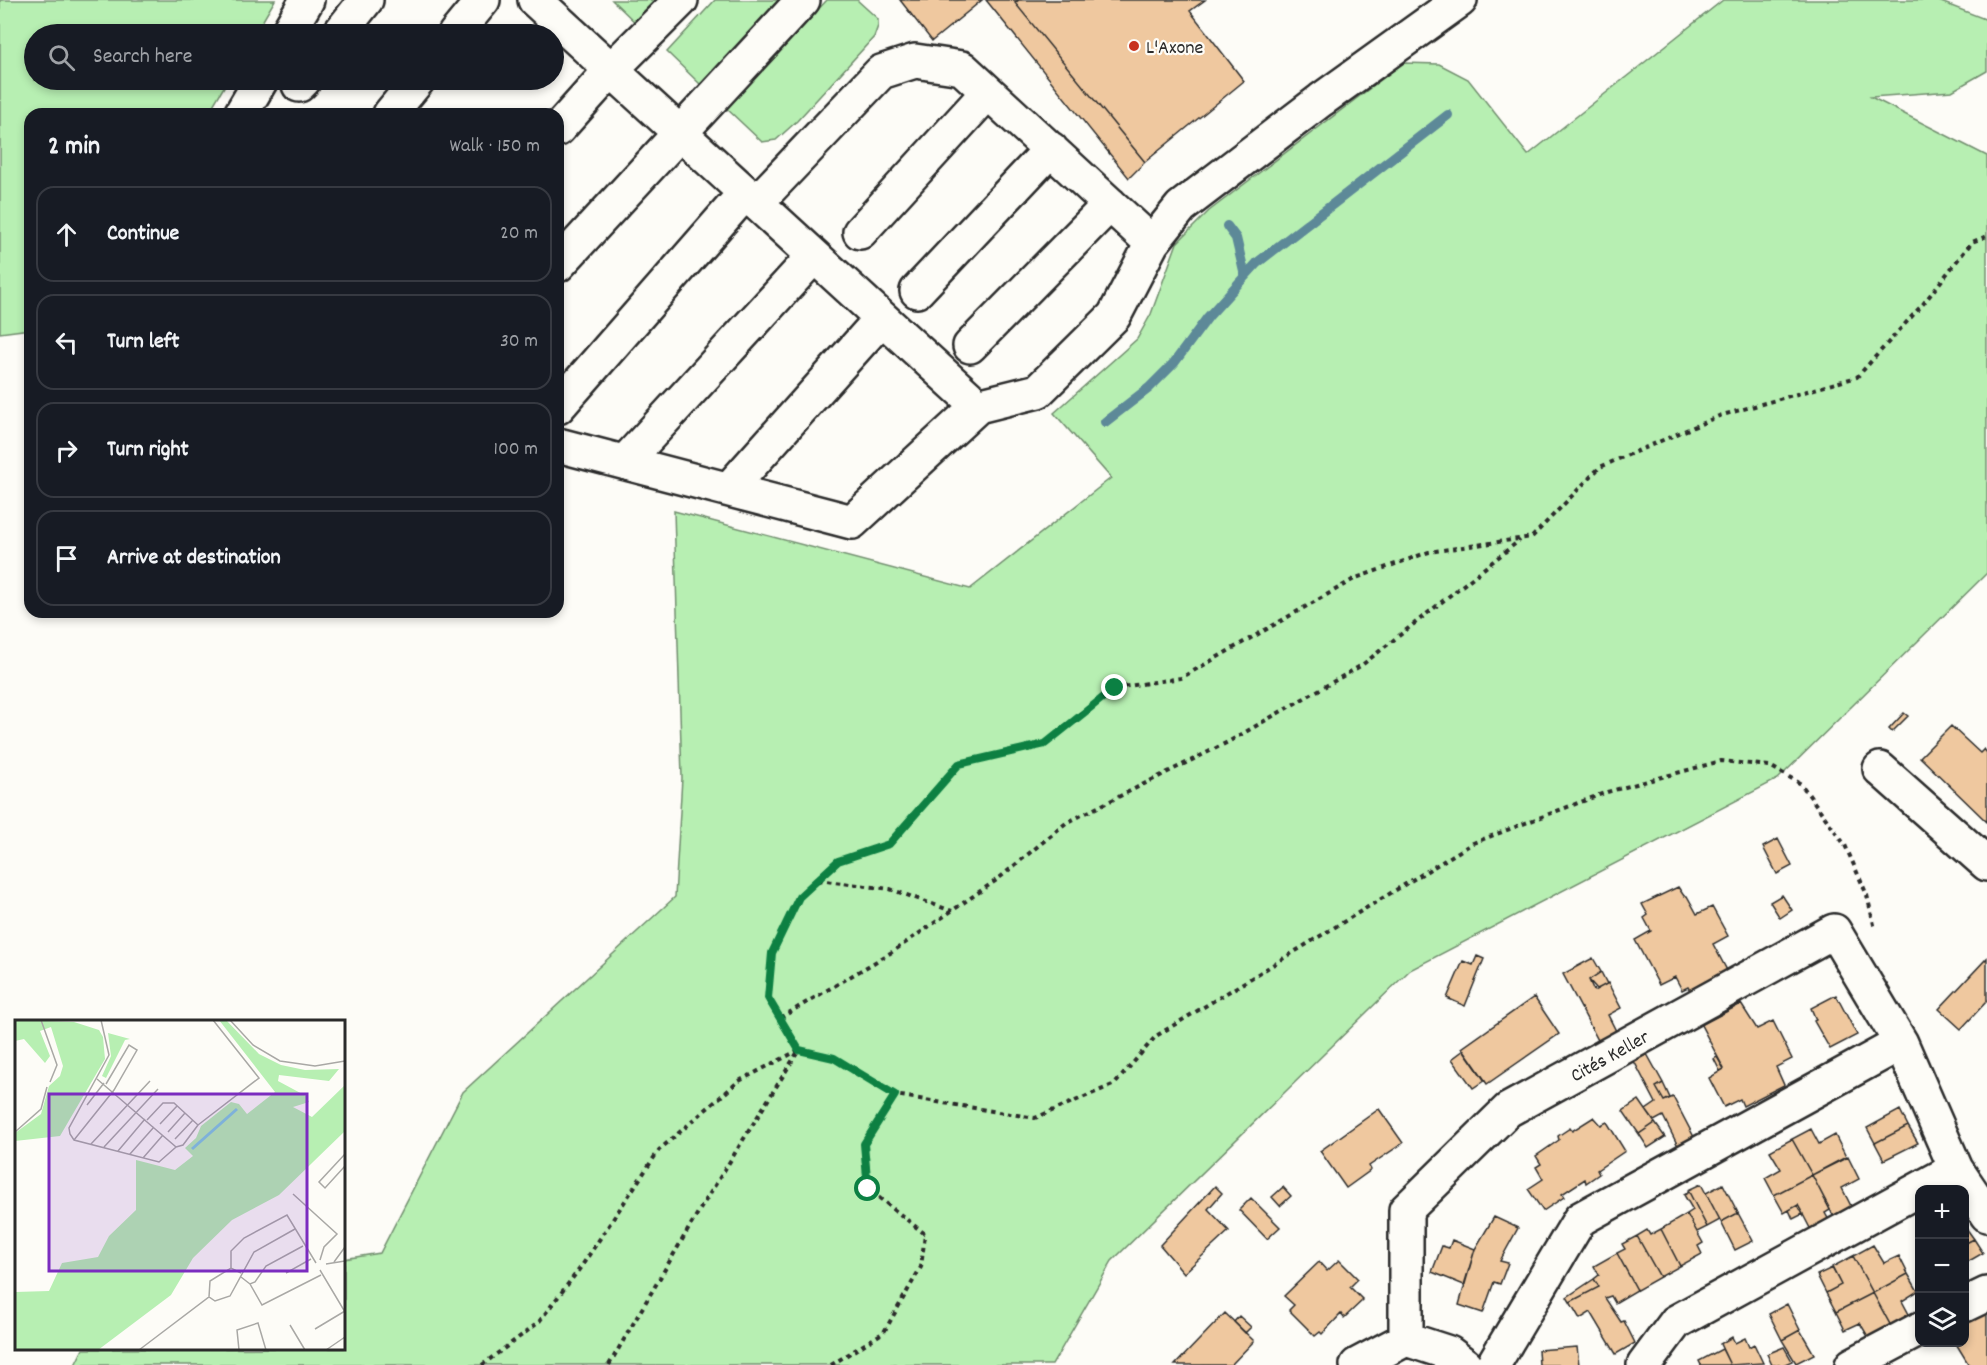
<!DOCTYPE html>
<html lang="en">
<head>
<meta charset="utf-8">
<style>
  body { margin:0; font-family:Dekko,sans-serif; background:#242831; color:#f1f3f6 }
  .controls { position:absolute; right:18px; bottom:18px; display:grid; overflow:hidden; border-radius:12px; box-shadow:0 3px 9px #0003 }
  .controls button { width:54px; height:54px; display:grid; place-items:center; padding:0; border:0; border-bottom:2px solid #363941; background:#171b24; color:#f1f3f6; font:30px sans-serif }
  .stop { position:absolute; width:18px; height:18px; margin:-14px; border:4px solid #0b8043; border-radius:50%; background:#fff }
  .stop.end { background:#0b8043; border-color:#fff; box-shadow:0 2px 6px #0008 }
  .list { margin:0; padding:0; list-style:none }
  h2 { display:flex; justify-content:space-between; align-items:center; height:78px; margin:0; padding:0 24px; font-size:26px }
  h2 small { font-size:20px; font-weight:400; color:#9ea1a6 }
  .list li { display:grid; grid-template-columns:39px 1fr auto; gap:18px; align-items:center; box-sizing:border-box; height:96px; margin:0 12px 12px; padding:0 12px; border:2px solid #363941; border-radius:18px }
  .list b { display:block; font-size:22px; white-space:nowrap }
  .list em { font-size:20px; font-style:normal; color:#9ea1a6 }
  .icon { flex:none; width:33px; height:33px; fill:none; stroke:currentColor; stroke-width:2; stroke-linecap:round; stroke-linejoin:round }
  .map { position:relative; flex:none; width:1987px; height:1365px; overflow:hidden }
  .search { position:absolute; background:#171b24; box-shadow:0 3px 9px #0003; left:24px; top:24px; width:540px; height:66px; display:flex; align-items:center; gap:15px; box-sizing:border-box; padding:0 21px; border-radius:33px; color:#9ea1a6; font-size:22px }
  .panel { position:absolute; background:#171b24; box-shadow:0 3px 9px #0003; left:24px; top:108px; width:540px; height:510px; border-radius:18px }
  .map>svg:first-child { display:block }
  .green { fill:#b7efb2; stroke:#718d6e; stroke-width:1.5 }
  .lines { fill:none; stroke-linecap:round; stroke-linejoin:round }
  .stream { stroke:#5d8998; stroke-width:10 }
  .building { fill:#efc89f; stroke:#2b2b2b; stroke-width:1.5 }
  .minor-casing { stroke:#2b2b2b; stroke-width:38 }
  .path { stroke:#2b2b2b; stroke-width:4; stroke-dasharray:4.5 4.5; stroke-linecap:butt }
  .minor { stroke:#fdfcf7; stroke-width:33 }
  .route { stroke:#0b8043; stroke-width:8 }
  .poi-dot { fill:#c8321e; stroke:#fdfcf7; stroke-width:2 }
  .labels { text-anchor:middle; stroke-width:4.5; stroke-linejoin:round; paint-order:stroke }
  .poi-label { font-size:20px; fill:#2b2b2b; stroke:#fdfcf7; text-anchor:start }
  .street-label { font-size:20px; fill:#2b2b2b; stroke:#fdfcf7 }
  .inset-river { fill:none; stroke:#7fc8e0; stroke-width:3 }
  .inset-road { fill:none; stroke:#a9a8a5; stroke-width:1.5 }
  .view { fill:#7b2cbf; fill-opacity:0.15; stroke:#7b2cbf; stroke-width:3 }
  .inset-edge { fill:none; stroke:#2b2b2b; stroke-width:3 }
</style>
</head>
<body>
<div class="map">
<svg width="1987" height="1365" viewBox="0 0 1987 1365">
  <rect width="100%" height="100%" fill="#fdfcf7"/>
  <filter id="ink" filterUnits="userSpaceOnUse"><feTurbulence type="fractalNoise" baseFrequency=".0167" numOctaves="2"/><feDisplacementMap in="SourceGraphic" scale="12" xChannelSelector="R" yChannelSelector="G"/><feConvolveMatrix kernelMatrix="1 2 1 2 8 2 1 2 1" color-interpolation-filters="sRGB"/></filter>
  <g filter="url(#ink)">
    <path class="green" d="M0,0H275L255,34H34V80H228L208,114H30V329L0,333Z
      M612,0H667L641,28Z
      M715,0H781L701,85L667,52Z
      M827,0H857L878,19V26L874,37L797,121L776,140L762,142L726,108Z
      M1723,0H1936L1985,19L1987,23V71L1952,91L1871,97L1987,156V573L1778,779L1410,970L1112,1261L1052,1365H75L83,1349L344,1348V1259L380,1253L463,1092L675,897L682,778L674,511L970,589L1111,478L1054,413L1137,339L1151,314L1177,243L1209,211L1403,63L1439,64L1468,79L1528,155Z"/>
    <g class="lines">
      <path class="stream" d="M1227,226L1236,238L1245,276
        M1105,422L1149,388L1174,363L1208,317L1257,263L1448,115"/>
    </g>
    <path class="building" d="M900,0H982L932,41Z
      M986,0H1019L1015,3L1145,162L1129,178Z
      M1019,0H1205L1190,11L1244,81L1145,162L1015,3Z
      M1904,713L1908,716L1892,732L1889,729Z
      M1951,726L1980,753L1984,749L1987,753V822L1920,757Z
      M1778,839L1792,866L1777,874L1763,847Z
      M1678,887L1684,896H1687L1697,914L1712,907L1728,936L1713,944L1730,976L1693,996L1688,987L1682,990L1675,977L1659,985L1635,940L1651,931L1644,918L1648,915L1642,904Z
      M1782,895L1792,910L1780,918L1770,902Z
      M1477,956L1484,959L1465,1006L1447,998L1463,961L1473,965Z
      M1593,958L1601,972L1589,980L1594,991L1608,983L1621,1008L1608,1015L1618,1035L1600,1044L1563,974Z
      M1987,958V1001L1961,1029L1939,1009Z
      M1601,972L1607,984L1597,989L1589,980Z
      M1836,995L1857,1035L1830,1049L1814,1021L1816,1020L1811,1008Z
      M1534,997L1559,1034L1487,1084L1462,1048Z
      M1741,1004L1757,1029L1773,1021L1792,1059L1776,1067L1784,1085L1743,1106L1740,1099L1724,1107L1709,1078L1724,1069L1701,1025Z
      M1464,1050L1485,1080L1473,1088L1452,1059Z
      M1647,1054L1663,1083L1656,1087L1664,1101L1673,1097L1695,1139L1679,1148L1663,1116L1654,1121L1646,1110L1656,1103L1634,1061Z
      M1717,1057L1724,1069L1720,1071L1714,1059Z
      M1663,1083L1670,1098L1664,1101L1656,1087Z
      M1639,1100L1655,1123L1639,1134L1623,1111Z
      M1379,1109L1403,1143L1369,1166L1371,1170L1346,1188L1320,1151Z
      M1900,1110L1908,1126L1875,1143L1867,1128Z
      M1594,1117L1601,1125L1607,1122L1625,1151L1597,1170L1599,1174L1586,1183L1585,1179L1562,1194L1564,1197L1543,1211L1528,1189L1543,1179L1536,1167L1541,1164L1536,1156L1559,1140L1558,1136L1570,1128L1572,1131Z
      M1655,1123L1665,1137L1648,1148L1639,1134Z
      M1908,1126L1918,1143L1884,1160L1875,1143Z
      M1811,1129L1819,1144L1835,1135L1846,1157L1812,1175L1792,1139Z
      M1792,1139L1812,1175L1774,1195L1765,1178L1781,1169L1770,1151Z
      M1848,1157L1859,1179L1842,1188L1853,1210L1835,1219L1812,1175Z
      M1812,1175L1830,1210L1825,1213L1830,1222L1812,1232L1798,1205L1784,1213L1774,1195Z
      M1701,1184L1720,1220L1707,1227L1688,1190Z
      M1723,1184L1738,1213L1721,1222L1706,1193Z
      M1215,1186L1222,1193L1208,1209L1229,1231L1184,1273L1160,1245Z
      M1283,1187L1291,1196L1280,1206L1272,1197Z
      M1689,1192L1707,1227L1697,1232L1687,1214L1693,1210L1684,1195Z
      M1251,1198L1280,1227L1267,1239L1239,1210Z
      M1798,1205L1803,1214L1793,1219L1789,1210Z
      M1738,1213L1753,1241L1735,1250L1721,1222Z
      M1687,1214L1703,1243L1698,1246L1702,1254L1680,1266L1661,1229Z
      M1494,1217L1518,1228L1500,1261L1508,1263L1500,1284L1494,1282L1483,1313L1459,1305L1475,1249Z
      M1964,1225L1974,1239L1964,1244Z
      M1661,1229L1680,1266L1660,1277L1637,1236L1647,1230L1650,1235Z
      M1637,1236L1660,1277L1637,1290L1617,1253L1625,1249L1622,1244Z
      M1974,1239L1983,1253L1964,1264V1244Z
      M1452,1240L1475,1249L1464,1285L1432,1272L1442,1246L1449,1248Z
      M1873,1245L1884,1263L1899,1256L1908,1274L1873,1293L1853,1256Z
      M1617,1253L1637,1290L1615,1303L1611,1296L1605,1298L1621,1322L1624,1321L1635,1343L1616,1354L1591,1312L1580,1319L1570,1302L1599,1287L1594,1279L1599,1275L1594,1266Z
      M1853,1256L1873,1293L1836,1312L1826,1293L1841,1285L1832,1267Z
      M1339,1260L1358,1279L1350,1287L1363,1300L1344,1318L1341,1314L1322,1334L1320,1332L1315,1336L1289,1310L1294,1305L1284,1296L1319,1262L1327,1271Z
      M1832,1268L1841,1285L1826,1293L1817,1275Z
      M1908,1274L1918,1291L1902,1301L1911,1318L1892,1328L1873,1293Z
      M1594,1279L1599,1287L1570,1302L1567,1297Z
      M1873,1293L1892,1328L1870,1340L1860,1323L1845,1330L1836,1312Z
      M1787,1304L1800,1330L1782,1340L1769,1314Z
      M1987,1308V1365H1969L1955,1342H1964V1321Z
      M1225,1313L1254,1341L1231,1365H1175Z
      M1239,1316L1251,1327L1245,1333L1234,1322Z
      M1800,1330L1814,1354L1796,1363L1782,1340Z
      M1732,1337L1735,1343L1745,1338L1749,1347L1754,1344L1763,1363L1730,1365L1720,1344Z
      M1577,1347L1579,1365H1539L1538,1350Z
      M1784,1347L1792,1361L1783,1365H1772L1767,1354Z
      M1722,1349L1730,1365H1701L1699,1361Z"/>
    <g class="lines">
      <g class="minor-casing">
        <path id="minor" d="M535,0L978,406L852,522L558,445
          M287,34L307,0
          M339,34L366,0
          M455,34L483,0
          M299,85L304,80
          M241,114L261,80
          M390,114L418,80
          M558,129L611,70L681,0
          M756,203L881,72L915,61L962,68L1152,243L1114,316L1038,391L978,406
          M860,232L988,92
          M1152,243L1181,207L1321,100L1460,0
          M558,265L803,0
          M917,291L1051,149
          M970,346L1110,204
          M558,407L745,193
          M625,462L814,256
          M729,489L882,318
          M1880,769L1987,864
          M1964,1305L1987,1294
          M1406,1339V1210L1508,1110L1834,931L1901,1043L1956,1169L1987,1215
          M1357,1365L1406,1339L1449,1353L1465,1365
          M1493,1365L1580,1219L1901,1043
          M1644,1365L1676,1322L1956,1169
          M1852,1365L1920,1329"/>
      </g>
      <path class="path" d="M818,880L890,889L952,911
        M780,1018L892,952L998,879L1066,823L1228,742L1362,665L1520,540
        M482,1365L538,1323L581,1267L659,1150L739,1081L799,1050L834,1058L895,1095L1035,1118L1115,1084L1156,1036L1473,843L1607,792L1721,761L1770,766L1801,784L1845,845L1867,895L1875,929
        M609,1365L699,1211L799,1050L768,998L772,953L799,897L838,861L889,844L959,764L1045,744L1115,688L1181,678L1356,578L1429,552L1532,537L1600,467L1719,416L1857,377L1923,304L1972,242L1987,236
        M831,1365L884,1332L921,1267L925,1234L868,1189L864,1144L895,1095"/>
      <use href="#minor" class="minor"/>
    </g>
  </g>
  <g class="lines" filter="url(#ink)">
    <path class="route" d="M868,1189L864,1144L895,1095L834,1058L799,1050L768,998L772,953L799,897L838,861L889,844L959,764L1045,744L1115,688"/>
  </g>
  <circle class="poi-dot" cx="1134" cy="46" r="6"/>
  <g class="labels">
    <g class="poi-label">
      <text x="1146" y="53">L'Axone</text>
    </g>
    <g class="street-label">
      <text transform="translate(1609 1055) rotate(-29)" y="7">Cités Keller</text>
    </g>
  </g>
  <g transform="translate(15 1020)">
    <rect width="330" height="330" fill="#fdfcf7"/>
    <path d="M0,0L59,2L84,10L88,17L90,39L45,116L0,121V113L26,94L34,66L45,56L48,46L36,7L25,11L35,36L30,43L9,19L0,21ZM204,0H211L244,34L266,45L290,50L324,49L314,61L264,55L263,61L291,76L294,82L278,87L297,97L330,65V111L264,175L217,200L178,238L156,275L83,330H0V272L34,271L47,243L83,237L94,216L121,190V140L160,150L178,136L170,128L181,118L186,106L216,82L224,84L232,94L260,72ZM93,13L115,19L110,20L91,58L87,56L96,36Z" fill="#b7efb2"/>
    <path class="inset-river" d="M177,129L222,89"/>
    <path class="inset-road" d="M26,0L42,45L35,62M215,0L238,25L265,41L300,46L330,41M82,59L161,127L144,142L59,120L55,114L54,108L94,35L86,0M72,85L89,63M132,100L148,83H159L183,105L168,125L161,127M145,104L162,86M183,105L244,58L198,0M0,112L26,89L32,67M153,112L170,93M160,119L178,100M59,120L99,70L122,30L114,25L91,64M76,124L135,61M89,127L143,69M103,131L130,99M115,134L139,107M330,134L304,162L310,168L330,146M128,138L148,115M278,174L322,214L309,227L305,240M319,242L330,227M311,244L330,241M216,248V231L229,218L272,195L301,243M305,250L330,292M271,253L296,239M226,257L235,264L240,262L251,246L288,226M235,264L247,285L306,255M194,277L195,261L216,248L226,253M275,305L290,330M300,309L330,291M124,330L194,277L200,281L215,276L239,232L280,209M224,330L222,310L243,303L251,330M311,330L330,317"/>
    <path class="view" d="M34,74H292V251H34Z"/>
    <rect width="330" height="330" class="inset-edge"/>
  </g>
</svg>
<div class="controls">
<button>+</button>
<button>−</button>
<button><svg class="icon" aria-label="layers" viewBox="0 0 24 24"><path d="M12 4l9 5-9 5-9-5zM3 14l9 5 9-5"/></svg></button>
</div>
<div class="stop" style="left:868px;top:1189px"></div>
<div class="stop end" style="left:1115px;top:688px"></div>
<div class="search"><svg class="icon" aria-label="search" viewBox="0 0 24 24"><circle cx="10" cy="10" r="6"/><path d="M15 15l6 6"/></svg>Search here</div>
<section class="panel">
<h2>2 min<small>Walk · 150 m</small></h2>
<ul class="list">
<li><svg class="icon" aria-label="ahead" viewBox="0 0 24 24"><path d="M12 20V5M6 11l6-6 6 6"/></svg><div><b>Continue</b></div><em>20 m</em></li>
<li><svg class="icon" aria-label="left" viewBox="0 0 24 24"><path d="M17 20v-9H6M10 6l-5 5 5 5"/></svg><div><b>Turn left</b></div><em>30 m</em></li>
<li><svg class="icon" aria-label="right" viewBox="0 0 24 24"><path d="M7 20v-9h11M14 6l5 5-5 5"/></svg><div><b>Turn right</b></div><em>100 m</em></li>
<li><svg class="icon" aria-label="arrive" viewBox="0 0 24 24"><path d="M6 21V4h12l-3 4 3 4H6"/></svg><div><b>Arrive at destination</b></div></li>
</ul>
</section>
</div>
</body>
</html>
